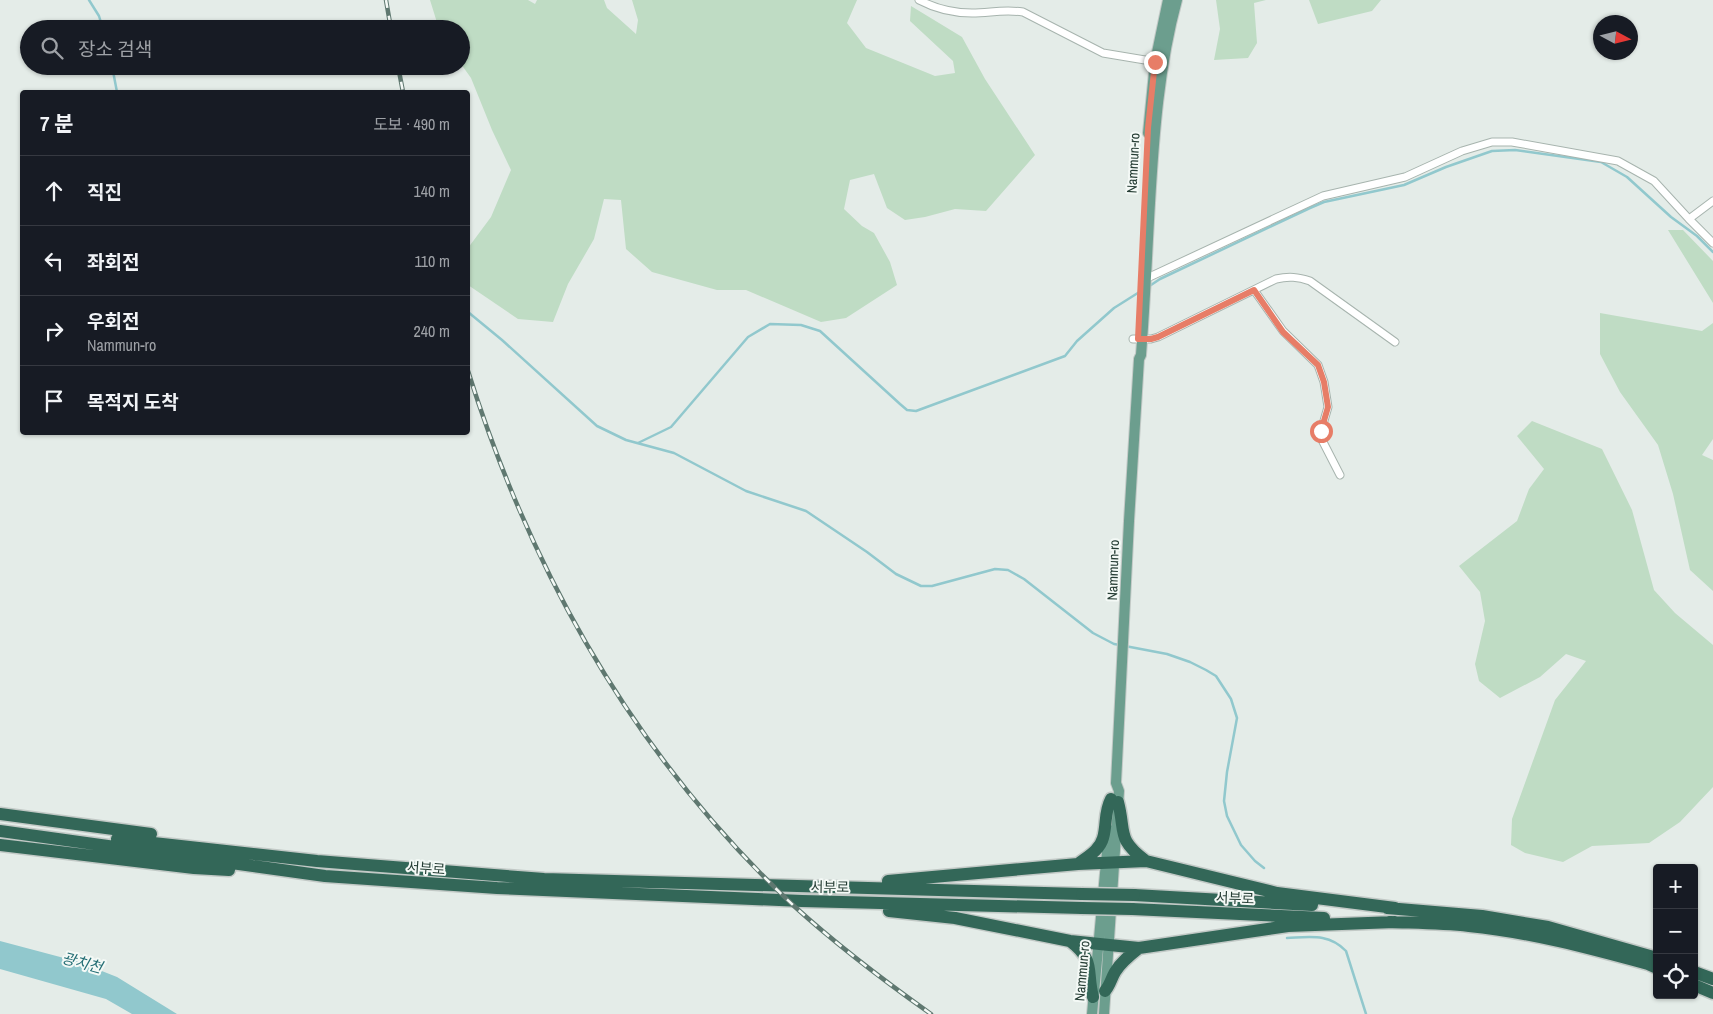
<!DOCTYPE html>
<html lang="ko">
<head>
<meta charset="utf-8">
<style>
  body { margin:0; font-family:"Archivo Narrow","Noto Sans KR",sans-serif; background:#20242c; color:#f1f3f6 }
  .controls { position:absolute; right:15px; bottom:15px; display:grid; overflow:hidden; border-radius:5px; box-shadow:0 1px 4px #0004 }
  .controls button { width:45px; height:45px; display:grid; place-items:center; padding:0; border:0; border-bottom:1px solid #363941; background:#171b24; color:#f1f3f6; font:25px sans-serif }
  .compass { position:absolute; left:1593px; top:15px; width:45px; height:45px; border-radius:50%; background:#171b24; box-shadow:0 1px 4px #0004; rotate:97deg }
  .stop { position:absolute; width:15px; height:15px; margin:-11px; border:4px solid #e77d67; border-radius:50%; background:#fff }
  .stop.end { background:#e77d67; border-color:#fff; box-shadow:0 1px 5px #0008 }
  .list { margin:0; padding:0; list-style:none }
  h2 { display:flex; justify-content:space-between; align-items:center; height:65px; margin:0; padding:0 20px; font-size:21px }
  h2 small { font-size:16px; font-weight:400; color:#9ea1a6 }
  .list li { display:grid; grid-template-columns:32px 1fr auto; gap:15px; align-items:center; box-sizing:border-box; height:70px; padding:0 20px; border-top:1px solid #363941 }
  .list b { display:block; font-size:19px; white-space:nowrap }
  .list p { margin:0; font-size:16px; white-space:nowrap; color:#9ea1a6 }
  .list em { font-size:16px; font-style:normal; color:#9ea1a6 }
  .icon { flex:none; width:28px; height:28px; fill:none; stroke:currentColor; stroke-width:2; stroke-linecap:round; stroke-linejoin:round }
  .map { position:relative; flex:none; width:1713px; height:1014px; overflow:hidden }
  .search { position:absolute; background:#171b24; box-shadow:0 1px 4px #0004; left:20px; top:20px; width:450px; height:55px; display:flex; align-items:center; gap:12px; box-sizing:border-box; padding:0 18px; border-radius:28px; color:#9ea1a6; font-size:19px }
  .panel { position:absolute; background:#171b24; box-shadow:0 1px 4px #0004; left:20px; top:90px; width:450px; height:345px; border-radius:5px }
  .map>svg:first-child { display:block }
  .green { fill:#bfdcc4 }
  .water { fill:#91c8cd }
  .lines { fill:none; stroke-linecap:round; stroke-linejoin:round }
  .stream { stroke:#91c8cd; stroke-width:2.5 }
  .street-casing { stroke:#a7b4ae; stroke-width:9 }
  .primary-casing { stroke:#c2c9c6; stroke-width:12 }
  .highway-casing { stroke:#c2c9c6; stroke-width:15 }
  .street { stroke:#fff; stroke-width:7 }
  .primary { stroke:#6c9e8e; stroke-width:10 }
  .highway { stroke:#336758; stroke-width:12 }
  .rail-casing { stroke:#5f7870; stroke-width:4.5 }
  .rail { stroke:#f4f9f6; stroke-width:2.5; stroke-dasharray:8; stroke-linecap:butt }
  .highway-bridge-casing { stroke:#c2c9c6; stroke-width:15; stroke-linecap:butt }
  .highway-bridge { stroke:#336758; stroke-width:12 }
  .route { stroke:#e77d67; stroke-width:6 }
  .labels { text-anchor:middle; stroke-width:4; stroke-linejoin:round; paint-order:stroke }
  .street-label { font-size:14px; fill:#253d34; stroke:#f4f9f6 }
  .water-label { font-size:15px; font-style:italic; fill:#236d74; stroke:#f4f9f6 }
</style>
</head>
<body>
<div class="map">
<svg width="1713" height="1014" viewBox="0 0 1713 1014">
  <rect width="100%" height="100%" fill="#e4ece8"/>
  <path class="green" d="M430,0H528L535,4L537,0H604L607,8L636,34L638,20L632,0H857L847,23L866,48L935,76L955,73L953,61L910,21L911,6L962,37L985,79L1035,155L986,211L955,209L925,217L905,220L887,208L874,174L850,180L844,209L862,226L874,233L890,262L897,285L846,318L821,322L746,290H717L652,272L626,249L621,200L604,199L594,239L568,284L553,322L518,319L468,285V248L491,217L511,170L492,130L471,78L461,64V29H439Z
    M1216,0H1266L1254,3L1257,43L1248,58L1214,60L1220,29Z
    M1309,0H1381L1372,11L1318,24Z
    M1668,230H1683L1713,261V303Z
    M1600,313L1702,331L1713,323V439L1702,455L1713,460V591L1690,570L1673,494L1658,445L1620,392L1600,354Z
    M1532,421L1602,449L1632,510L1654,590L1675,613L1713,645V787L1680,822L1649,843L1592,846L1563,862L1525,853L1511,845L1512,819L1555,700L1586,661L1566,654L1540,677L1500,698L1479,681L1475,664L1485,621L1480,592L1459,566L1517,521L1529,489L1544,469L1517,436Z"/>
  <path class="water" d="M0,941L79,962L117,977L177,1014H132L106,999L0,969Z"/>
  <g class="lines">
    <path class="stream" d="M89,0L99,16L103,29
      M112,66L117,92
      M1148,287L1160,279L1310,208L1324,202L1404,185L1446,167L1492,151L1515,150L1601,162L1627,177L1671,217L1697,236L1713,252
      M468,312L502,340L597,426L626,440L674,453L746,491L806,511L867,552L896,574L921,586H932L995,569L1008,570L1024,579L1093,633L1114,644L1120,645
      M638,443L671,427L748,337L770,324L801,325L820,331L900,404L907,410L916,411L1065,356L1077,341L1114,308L1141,291
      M1125,646L1167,654L1190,662L1206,670L1216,676L1231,699L1237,718L1227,772L1224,801L1227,816L1241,845L1255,861L1264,868
      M1287,938C1310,937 1329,933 1346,951L1366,1014"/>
    <g class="street-casing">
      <path id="street" d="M919,0C936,9 952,13 972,13C990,13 1003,9 1023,12L1103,53L1157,62
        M1689,219L1713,243
        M1143,280L1323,196L1405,177L1462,151L1492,142H1512L1618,161L1654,181L1689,219L1713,201
        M1254,290L1283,331L1318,365L1324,382L1328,407L1321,431V438L1340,475
        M1133,339H1151L1158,337L1276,279C1289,276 1298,277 1310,281L1395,342"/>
    </g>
    <g class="primary-casing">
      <path id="primary" d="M1148,133L1155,62L1168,0
        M1092,1014L1109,830
        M1104,1014L1119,791L1116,783L1129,521L1139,359L1141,355C1145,304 1147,254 1150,203C1154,135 1159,66 1177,0"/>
    </g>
    <g class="highway-casing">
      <path id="highway" d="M1118,802C1126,832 1116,839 1146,861
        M0,814L151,834
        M0,831L325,876L497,888L802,901L1082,908
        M117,839L317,861L544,879L1082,894
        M0,845L194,868L229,870
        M1078,864C1087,857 1100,850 1103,838C1107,825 1104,812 1111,799
        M888,881L1078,864L1146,861L1277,893L1395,908
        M1134,895L1312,905
        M1387,908L1482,916L1548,927L1657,958
        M1132,909L1324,918
        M889,911L955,918L1070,941L1139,948L1288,926L1395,922
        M1389,922C1416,923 1442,923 1469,926C1530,932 1589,948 1648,964L1657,968
        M1070,941C1096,961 1086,970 1093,997
        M1694,972L1713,979
        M1694,985L1713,993
        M1105,991C1110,985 1111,979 1115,972C1121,962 1130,955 1139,948"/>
    </g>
    <use href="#street" class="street"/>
    <use href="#primary" class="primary"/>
    <use href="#highway" class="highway"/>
    <g class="rail-casing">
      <path id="rail" d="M386,0L391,29
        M398,66L403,92
        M468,371C532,575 636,758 794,906C837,945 883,980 931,1014"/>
    </g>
    <use href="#rail" class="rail"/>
    <g class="highway-bridge-casing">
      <path id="highway-bridge" d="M1082,894L1134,895
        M1082,908L1132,909"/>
    </g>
    <use href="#highway-bridge" class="highway-bridge"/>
  </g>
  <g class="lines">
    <path class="route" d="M1155,62L1148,128L1138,339H1151L1158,337L1254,290L1283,332L1318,365L1324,382L1328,407L1321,431"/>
  </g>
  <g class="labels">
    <g class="street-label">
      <text transform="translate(1133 163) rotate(-87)" y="5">Nammun-ro</text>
      <text transform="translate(1113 570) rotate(-88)" y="5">Nammun-ro</text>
      <text transform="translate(426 868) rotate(4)" y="5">서부로</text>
      <text transform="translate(830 887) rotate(1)" y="5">서부로</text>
      <text transform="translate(1235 898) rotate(2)" y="5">서부로</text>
      <text transform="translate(1082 971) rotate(-85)" y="5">Nammun-ro</text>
    </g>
    <g class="water-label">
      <text transform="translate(82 963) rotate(15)" y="5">광치천</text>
    </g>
  </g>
</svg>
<div class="controls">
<button>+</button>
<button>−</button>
<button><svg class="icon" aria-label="locate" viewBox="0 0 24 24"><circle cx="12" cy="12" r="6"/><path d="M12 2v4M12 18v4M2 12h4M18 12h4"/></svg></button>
</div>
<svg class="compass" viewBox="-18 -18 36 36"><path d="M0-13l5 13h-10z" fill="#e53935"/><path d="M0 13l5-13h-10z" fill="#9ea1a6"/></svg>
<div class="stop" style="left:1321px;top:431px"></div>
<div class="stop end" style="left:1155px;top:62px"></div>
<div class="search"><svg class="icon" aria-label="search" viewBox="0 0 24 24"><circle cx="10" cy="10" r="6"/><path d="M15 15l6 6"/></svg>장소 검색</div>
<section class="panel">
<h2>7 분<small>도보 · 490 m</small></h2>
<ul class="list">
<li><svg class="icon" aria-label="ahead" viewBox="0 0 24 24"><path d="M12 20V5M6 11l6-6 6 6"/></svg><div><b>직진</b></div><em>140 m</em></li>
<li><svg class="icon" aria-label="left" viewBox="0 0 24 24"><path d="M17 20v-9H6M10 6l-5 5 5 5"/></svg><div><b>좌회전</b></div><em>110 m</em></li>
<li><svg class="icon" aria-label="right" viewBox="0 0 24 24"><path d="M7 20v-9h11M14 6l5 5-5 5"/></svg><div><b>우회전</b><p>Nammun-ro</p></div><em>240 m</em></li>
<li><svg class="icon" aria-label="arrive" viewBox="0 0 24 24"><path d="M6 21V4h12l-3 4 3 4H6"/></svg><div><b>목적지 도착</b></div></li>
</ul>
</section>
</div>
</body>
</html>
